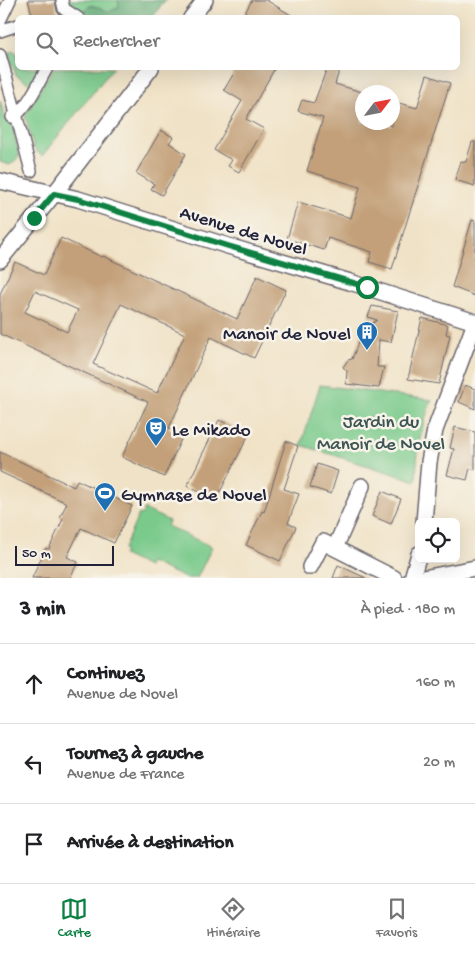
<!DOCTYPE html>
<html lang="fr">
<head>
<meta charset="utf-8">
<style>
  body { margin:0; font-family:"Gochi Hand",sans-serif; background:#f2f2f2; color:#202124 }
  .controls { position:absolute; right:15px; bottom:15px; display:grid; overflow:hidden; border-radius:8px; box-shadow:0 5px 20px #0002 }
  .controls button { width:45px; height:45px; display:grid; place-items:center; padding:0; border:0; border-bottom:1px solid #e0e0e0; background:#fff; color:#202124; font:25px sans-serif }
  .compass { position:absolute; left:355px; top:85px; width:45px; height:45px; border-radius:50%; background:#fff; box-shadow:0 5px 20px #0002; rotate:58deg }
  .scale { position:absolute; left:15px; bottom:12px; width:99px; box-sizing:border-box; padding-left:5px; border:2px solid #22223b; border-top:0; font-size:14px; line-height:18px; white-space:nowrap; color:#22223b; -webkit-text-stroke:4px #f7f3e8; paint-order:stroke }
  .stop { position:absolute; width:15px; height:15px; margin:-11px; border:4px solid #0b8043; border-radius:50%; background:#fff }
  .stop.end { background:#0b8043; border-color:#fff; box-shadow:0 1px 5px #0008 }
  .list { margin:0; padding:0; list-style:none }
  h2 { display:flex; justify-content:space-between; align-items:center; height:65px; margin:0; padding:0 20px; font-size:21px }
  h2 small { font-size:16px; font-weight:400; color:#757577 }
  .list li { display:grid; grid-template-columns:32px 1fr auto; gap:15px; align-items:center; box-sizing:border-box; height:80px; padding:0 20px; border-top:1px solid #e0e0e0 }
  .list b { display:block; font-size:19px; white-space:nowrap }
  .list p { margin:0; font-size:16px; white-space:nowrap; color:#757577 }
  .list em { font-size:16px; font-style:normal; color:#757577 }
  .icon { flex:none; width:28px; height:28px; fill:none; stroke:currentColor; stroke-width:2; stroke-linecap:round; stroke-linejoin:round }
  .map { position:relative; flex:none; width:475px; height:578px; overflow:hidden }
  .search { position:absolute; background:#fff; box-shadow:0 5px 20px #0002; left:15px; right:15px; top:15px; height:55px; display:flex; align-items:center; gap:12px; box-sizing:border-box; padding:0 18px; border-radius:8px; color:#757577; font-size:19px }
  .sheet { height:305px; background:#fff }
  nav { display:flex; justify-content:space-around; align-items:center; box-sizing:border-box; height:70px; border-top:1px solid #e0e0e0; background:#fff; font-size:14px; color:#757577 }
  nav a { display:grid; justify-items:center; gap:2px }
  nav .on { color:#0b8043 }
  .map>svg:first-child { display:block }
  .green { fill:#7aca8c; stroke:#4e7664 }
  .forest { fill:#63ae78; stroke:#42685a }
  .building { fill:#c3a079; fill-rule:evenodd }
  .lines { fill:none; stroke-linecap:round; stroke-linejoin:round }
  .pedestrian-casing { stroke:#6a656c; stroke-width:14 }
  .minor-casing { stroke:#6a656c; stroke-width:18 }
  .pedestrian { stroke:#fff; stroke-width:11 }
  .minor { stroke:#fff; stroke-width:15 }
  .route { stroke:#0b8043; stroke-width:6 }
  .labels { text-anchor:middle; stroke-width:5; stroke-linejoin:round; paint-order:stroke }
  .street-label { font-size:19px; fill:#22223b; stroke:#f7f3e8 }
  .poi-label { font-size:19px; fill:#22223b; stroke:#f7f3e8; text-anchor:start }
  .park-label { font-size:19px; fill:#3c5453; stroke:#f7f3e8 }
</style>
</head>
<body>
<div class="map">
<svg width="475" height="578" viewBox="0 0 475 578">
  <rect width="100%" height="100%" fill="#f7f3e8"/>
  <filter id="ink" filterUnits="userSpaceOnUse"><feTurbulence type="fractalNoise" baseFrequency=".02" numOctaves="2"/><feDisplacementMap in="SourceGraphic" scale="10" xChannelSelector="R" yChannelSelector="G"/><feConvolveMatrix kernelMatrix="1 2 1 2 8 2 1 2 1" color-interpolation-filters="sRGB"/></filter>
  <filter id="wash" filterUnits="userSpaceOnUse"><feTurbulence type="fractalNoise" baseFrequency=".0096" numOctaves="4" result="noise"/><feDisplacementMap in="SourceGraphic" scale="20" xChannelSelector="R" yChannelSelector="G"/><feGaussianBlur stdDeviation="1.12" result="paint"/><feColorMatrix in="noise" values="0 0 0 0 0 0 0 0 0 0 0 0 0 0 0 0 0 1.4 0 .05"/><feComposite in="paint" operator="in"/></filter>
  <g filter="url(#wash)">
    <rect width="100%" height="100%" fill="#f0e2c6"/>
    <path class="green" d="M68,0H118L119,7L108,13L92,5L86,9L85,13L69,4Z
      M12,50L17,53L18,68H42L32,85L16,75L9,55Z
      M53,68H113L42,156L34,149L25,116Z
      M0,100L6,121H11L19,154V157L10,165L0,162Z
      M320,385L432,400C420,428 417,451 416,481L301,445Z
      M144,509L169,521L167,526L212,547L197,578H185L150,562L148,567L123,555L125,551L123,550L139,514L142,515Z"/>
    <path class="forest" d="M118,0H167L162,4L153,17H86V9L89,6L98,7L109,12L119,7Z"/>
    <g id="blocks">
      <path class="building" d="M28,0H55L57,11L61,18H33Z
        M252,0H266L296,18H242Z
        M237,68H275L246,119L264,129L239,172L228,166L232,160L214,150L242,101L224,90Z
        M327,68H340L335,84L362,92V122H380L392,126V101L417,108L427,75L450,83L392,269L369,262L372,252L328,238L324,250L287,239L298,202L351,218L360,187L307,171L323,118L298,111L302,100L314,103Z
        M161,130L173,137L169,143L186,154L162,195L151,189L154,184L136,173Z
        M472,142H475V186L455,180L461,161L466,162Z
        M472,220L475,221V296L452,287Z
        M61,238L102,257L103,256L237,319L257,276L286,290L254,358L211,337L169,428L183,435L164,477L122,457L148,402L0,334V294L15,262L44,275ZM35,291L78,310L67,332L25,312ZM121,304L185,334L157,393L93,364Z
        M372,306L398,311L391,342L379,340L377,367H384L379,388L346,384L347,371L343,367L348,360L352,359L363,330L377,320L368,317Z
        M422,318L448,325L446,334L450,335L439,384L408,379Z
        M465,385L475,389V409L459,402Z
        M219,420L249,434L216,500L187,486Z
        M455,427L475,432V470L470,468L467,480L447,475L454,449L450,448Z
        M286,441L298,446L284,489L299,494L288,523L296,527L280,561L246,545L262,511L264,512Z
        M0,452L74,487L77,480L132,506L114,543L81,528L67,557L78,562L70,578H32L46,548L49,549L63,519L60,517L67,503L0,472Z
        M317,464L338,471L331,494L310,487Z
        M382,491L401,499L391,524L372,516Z
        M338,565L366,578H333Z"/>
    </g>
  </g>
  <g filter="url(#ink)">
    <use href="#blocks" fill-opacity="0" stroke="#6a656c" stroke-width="1"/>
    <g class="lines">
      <g class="pedestrian-casing">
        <path id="pedestrian" d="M62,0L64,9L78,18
          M0,21L10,0
          M0,31L18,25
          M0,55L5,72
          M6,76L31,171
          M12,117C24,114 41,79 47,68"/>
      </g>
      <g class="minor-casing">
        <path id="minor" d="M191,18L205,0
          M0,181L78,199L228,246L350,282L475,322
          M0,260L54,194L151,68
          M424,522L429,462L435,430L475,323
          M335,548L362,486
          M310,567L323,542L394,578
          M412,578L419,554
          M423,578L475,568"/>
      </g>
      <use href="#pedestrian" class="pedestrian"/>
      <use href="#minor" class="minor"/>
    </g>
  </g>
  <g class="lines" filter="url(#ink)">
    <path class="route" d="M34,218L54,194L78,199L228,246L367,287"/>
  </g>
  <defs>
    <g id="building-pin" transform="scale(1.125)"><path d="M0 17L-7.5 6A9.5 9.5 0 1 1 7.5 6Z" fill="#1f6fb2" stroke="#f7f3e8"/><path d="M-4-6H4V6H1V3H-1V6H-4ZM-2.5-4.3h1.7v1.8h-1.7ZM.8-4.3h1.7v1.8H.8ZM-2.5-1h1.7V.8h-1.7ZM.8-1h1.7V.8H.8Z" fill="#fff"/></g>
    <g id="theatre-pin" transform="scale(1.125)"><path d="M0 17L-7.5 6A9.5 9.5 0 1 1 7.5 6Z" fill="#1f6fb2" stroke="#f7f3e8"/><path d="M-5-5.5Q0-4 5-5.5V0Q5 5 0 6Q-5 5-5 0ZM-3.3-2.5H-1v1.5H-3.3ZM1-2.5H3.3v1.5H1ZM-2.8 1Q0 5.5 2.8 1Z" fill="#fff"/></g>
    <g id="stadium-pin" transform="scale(1.125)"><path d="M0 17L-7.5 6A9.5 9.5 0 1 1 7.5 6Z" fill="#1f6fb2" stroke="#f7f3e8"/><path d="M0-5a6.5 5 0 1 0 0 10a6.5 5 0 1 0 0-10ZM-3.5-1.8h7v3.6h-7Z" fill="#fff"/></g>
  </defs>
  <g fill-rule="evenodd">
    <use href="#building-pin" x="367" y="332"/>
    <use href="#theatre-pin" x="156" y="428"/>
    <use href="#stadium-pin" x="105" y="493"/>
  </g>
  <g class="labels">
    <g class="street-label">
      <text transform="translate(244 229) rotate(17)" y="7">Avenue de Novel</text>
    </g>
    <g class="poi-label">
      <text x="351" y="339" text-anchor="end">Manoir de Novel</text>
      <text x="172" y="435">Le Mikado</text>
      <text x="121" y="500">Gymnase de Novel</text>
    </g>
    <g class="park-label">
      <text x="381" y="427">Jardin du<tspan x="381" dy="22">Manoir de Novel</tspan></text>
    </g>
  </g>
</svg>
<div class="controls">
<button><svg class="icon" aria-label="locate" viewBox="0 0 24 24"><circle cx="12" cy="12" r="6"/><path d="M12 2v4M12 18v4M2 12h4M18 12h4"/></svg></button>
</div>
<svg class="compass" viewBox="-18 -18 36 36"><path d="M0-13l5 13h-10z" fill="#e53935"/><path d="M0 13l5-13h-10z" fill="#757577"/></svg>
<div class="scale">50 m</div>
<div class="stop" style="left:367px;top:287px"></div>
<div class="stop end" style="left:34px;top:218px"></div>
<div class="search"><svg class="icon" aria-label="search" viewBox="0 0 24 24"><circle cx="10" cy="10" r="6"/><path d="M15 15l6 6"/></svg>Rechercher</div>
</div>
<section class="sheet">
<h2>3 min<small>À pied · 180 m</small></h2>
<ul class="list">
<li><svg class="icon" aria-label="ahead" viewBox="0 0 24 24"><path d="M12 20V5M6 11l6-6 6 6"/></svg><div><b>Continuez</b><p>Avenue de Novel</p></div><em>160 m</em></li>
<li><svg class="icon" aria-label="left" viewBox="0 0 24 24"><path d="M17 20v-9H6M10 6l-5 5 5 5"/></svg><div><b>Tournez à gauche</b><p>Avenue de France</p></div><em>20 m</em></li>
<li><svg class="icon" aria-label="arrive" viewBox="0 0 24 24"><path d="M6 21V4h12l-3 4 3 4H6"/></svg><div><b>Arrivée à destination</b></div></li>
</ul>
</section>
<nav>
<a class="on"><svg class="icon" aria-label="map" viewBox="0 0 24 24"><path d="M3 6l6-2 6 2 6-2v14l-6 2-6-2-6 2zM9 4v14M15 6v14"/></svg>Carte</a>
<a><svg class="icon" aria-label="directions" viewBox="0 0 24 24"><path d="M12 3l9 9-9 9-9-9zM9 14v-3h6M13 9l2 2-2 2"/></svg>Itinéraire</a>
<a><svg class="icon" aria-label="saved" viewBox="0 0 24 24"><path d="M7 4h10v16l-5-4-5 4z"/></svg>Favoris</a>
</nav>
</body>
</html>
